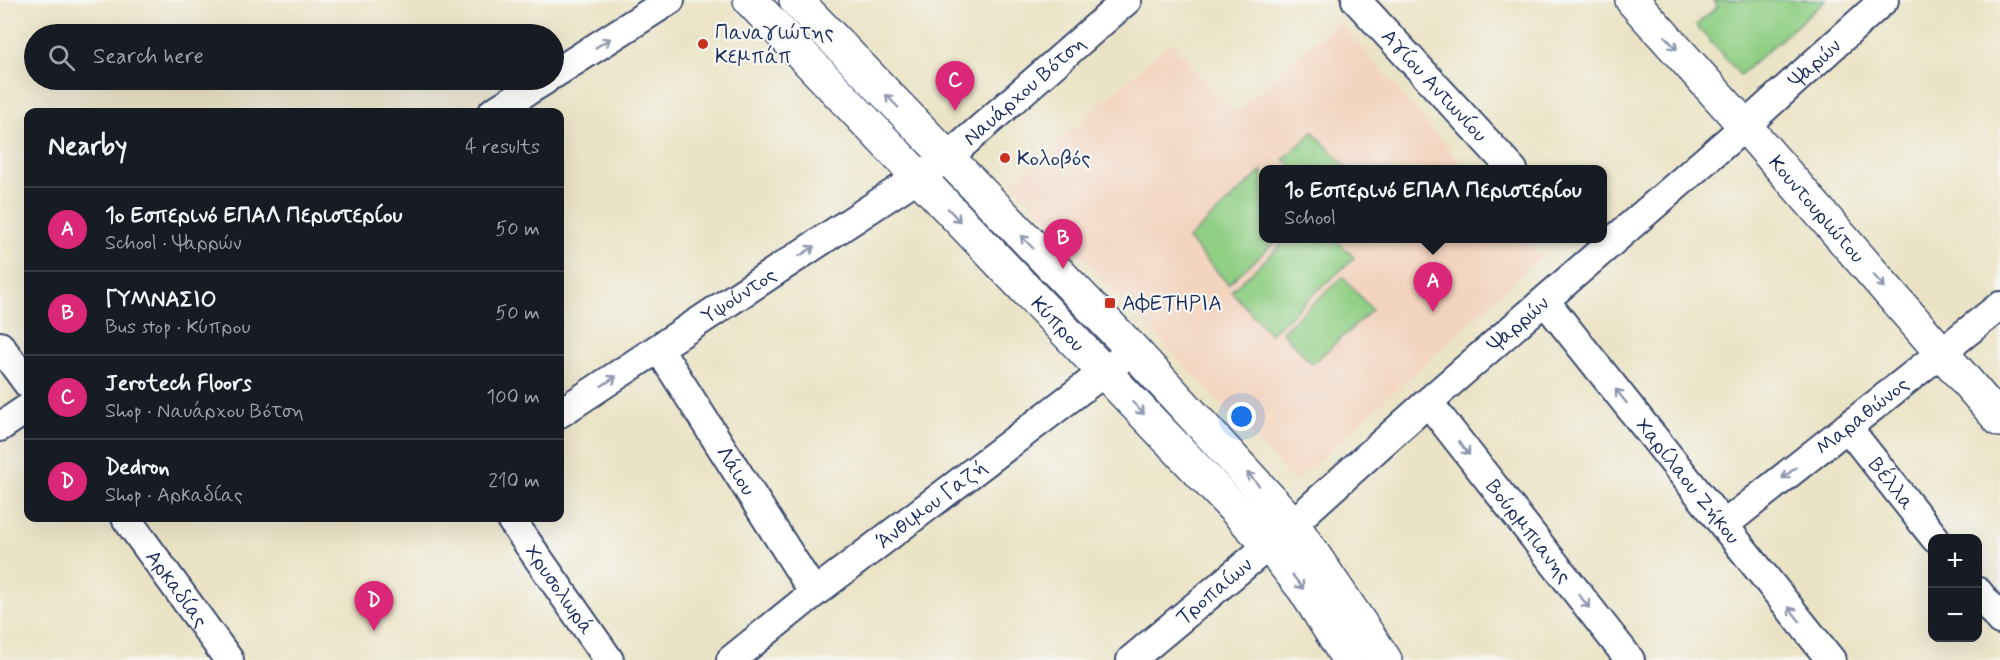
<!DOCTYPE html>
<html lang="en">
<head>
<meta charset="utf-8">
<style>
  body { margin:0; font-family:Mynerve,sans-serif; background:#242831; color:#f1f3f6 }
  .controls { position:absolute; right:18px; bottom:18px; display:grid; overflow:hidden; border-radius:12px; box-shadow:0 6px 24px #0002 }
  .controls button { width:54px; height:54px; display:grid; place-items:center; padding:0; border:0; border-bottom:2px solid #363941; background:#171b24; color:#f1f3f6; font:30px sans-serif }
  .you { position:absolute; left:1242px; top:417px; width:21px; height:21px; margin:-15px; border:4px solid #fff; border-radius:50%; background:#1a73e8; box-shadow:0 0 0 9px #1a73e833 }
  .badge { display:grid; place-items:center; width:39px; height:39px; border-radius:50%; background:#db2777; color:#fff; font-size:20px; font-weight:700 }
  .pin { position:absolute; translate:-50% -50px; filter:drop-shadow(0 2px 3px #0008) }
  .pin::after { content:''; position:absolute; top:32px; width:21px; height:18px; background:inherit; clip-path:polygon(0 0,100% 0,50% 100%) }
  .popup { position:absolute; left:1259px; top:165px; width:348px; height:78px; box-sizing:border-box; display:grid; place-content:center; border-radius:12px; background:#171b24; filter:drop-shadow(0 2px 4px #0005); font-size:20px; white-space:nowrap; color:#9ea1a6 }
  .popup b { font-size:22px; color:#f1f3f6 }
  .popup::after { content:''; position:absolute; left:50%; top:100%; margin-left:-12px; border:12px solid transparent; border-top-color:#171b24 }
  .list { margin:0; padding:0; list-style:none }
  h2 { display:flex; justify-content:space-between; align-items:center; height:78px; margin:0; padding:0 24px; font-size:26px }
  h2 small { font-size:20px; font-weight:400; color:#9ea1a6 }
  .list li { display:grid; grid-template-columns:39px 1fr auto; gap:18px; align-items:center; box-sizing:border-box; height:84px; padding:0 24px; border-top:2px solid #363941 }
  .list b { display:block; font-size:22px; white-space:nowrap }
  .list p { margin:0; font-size:20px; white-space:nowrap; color:#9ea1a6 }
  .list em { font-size:20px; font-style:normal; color:#9ea1a6 }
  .icon { flex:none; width:33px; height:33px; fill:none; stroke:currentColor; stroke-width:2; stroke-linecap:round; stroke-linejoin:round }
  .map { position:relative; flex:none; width:2000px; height:660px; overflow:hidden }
  .search { position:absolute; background:#171b24; box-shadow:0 6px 24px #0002; left:24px; top:24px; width:540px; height:66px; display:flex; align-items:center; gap:15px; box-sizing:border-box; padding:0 21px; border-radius:33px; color:#9ea1a6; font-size:22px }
  .panel { position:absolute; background:#171b24; box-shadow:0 6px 24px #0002; left:24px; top:108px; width:540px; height:414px; border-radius:12px }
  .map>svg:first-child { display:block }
  .built { fill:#f3d4bf }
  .grass { fill:#91cf85; stroke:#567f72; stroke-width:1.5 }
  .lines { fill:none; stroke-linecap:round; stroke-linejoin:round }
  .minor-casing { stroke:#3a4a6d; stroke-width:32 }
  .tertiary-casing { stroke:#3a4a6d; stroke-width:36 }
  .minor { stroke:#fff; stroke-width:28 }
  .tertiary { stroke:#fff; stroke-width:33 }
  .oneway { stroke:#8d97ae }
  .poi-dot { fill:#c8321e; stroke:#f6f6f2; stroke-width:2 }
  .labels { text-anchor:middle; stroke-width:4.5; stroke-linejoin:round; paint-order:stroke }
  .poi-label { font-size:21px; fill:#1b2f5e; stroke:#f6f6f2; text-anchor:start }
  .street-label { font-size:21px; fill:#1b2f5e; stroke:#f6f6f2 }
</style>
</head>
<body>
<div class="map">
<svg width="2000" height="660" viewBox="0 0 2000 660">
  <rect width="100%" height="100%" fill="#f6f6f2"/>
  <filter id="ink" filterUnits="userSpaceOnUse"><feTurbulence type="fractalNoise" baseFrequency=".0167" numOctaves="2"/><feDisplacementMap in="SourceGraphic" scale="12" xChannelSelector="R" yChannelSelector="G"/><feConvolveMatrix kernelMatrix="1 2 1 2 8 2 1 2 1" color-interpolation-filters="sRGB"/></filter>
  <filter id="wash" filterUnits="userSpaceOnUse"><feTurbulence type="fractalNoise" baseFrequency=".008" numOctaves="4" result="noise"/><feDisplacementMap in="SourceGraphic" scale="24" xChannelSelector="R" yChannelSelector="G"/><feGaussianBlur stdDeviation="1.35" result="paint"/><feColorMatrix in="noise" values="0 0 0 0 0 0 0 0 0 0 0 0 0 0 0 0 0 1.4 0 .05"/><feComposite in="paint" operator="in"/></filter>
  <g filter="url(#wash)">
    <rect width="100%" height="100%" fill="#ebe3c5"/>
    <path class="built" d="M1339,21L1466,169L1264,170V238L1526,239L1541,257L1295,482L1012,183L1171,42L1234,113Z"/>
    <path class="grass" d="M1713,0H1826L1740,75L1696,25L1718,6Z
      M1313,132L1348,169H1295L1284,159Z
      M1263,170L1264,238L1279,239L1228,284L1188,239Z
      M1288,239H1336L1354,258L1270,334L1231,291Z
      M1343,277L1372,310L1312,364L1282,331Z"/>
  </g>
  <g filter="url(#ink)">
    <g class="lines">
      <g class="minor-casing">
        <g id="minor">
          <path id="s1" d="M1356,0L1513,170"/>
          <path d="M554,74L670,0"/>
          <path d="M493,112L545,80"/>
          <path id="s2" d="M1545,301L1831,660"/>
          <path d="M0,346L28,384"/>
          <path id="s3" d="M659,349L814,593"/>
          <path id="s4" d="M1428,402L1630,660"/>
          <path id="s5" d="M560,413L947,158L1127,0"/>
          <path d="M0,427L28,408"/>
          <path id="s6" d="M1847,427L1935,538"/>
          <path id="s7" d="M126,518L229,660"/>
          <path id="s8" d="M510,518L609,660"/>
          <path id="s9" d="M1724,525L2000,306"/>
          <path d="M1978,592L2000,620"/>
          <path id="s10" d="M731,660L814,593L1133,350"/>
          <path id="s11" d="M1131,660L1269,545L1428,402L1745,126L1884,0"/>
        </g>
      </g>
      <g class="tertiary-casing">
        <g id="tertiary">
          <path id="s12" d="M750,0L1269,545L1304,589L1349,660"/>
          <path d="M796,0L1133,350L1292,523L1385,660"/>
          <path id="s13" d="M1632,0L1745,126L2000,420"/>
        </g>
      </g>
      <use href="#minor" class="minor"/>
      <use href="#tertiary" class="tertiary"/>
    </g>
    <defs><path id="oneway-shaft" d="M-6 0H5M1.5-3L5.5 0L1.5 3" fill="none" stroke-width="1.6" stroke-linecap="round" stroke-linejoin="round" transform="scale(1.5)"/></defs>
    <g class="oneway">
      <use href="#oneway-shaft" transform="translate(603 43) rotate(-32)"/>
      <use href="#oneway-shaft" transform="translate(1671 43) rotate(48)"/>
      <use href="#oneway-shaft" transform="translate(892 101) rotate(-134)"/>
      <use href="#oneway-shaft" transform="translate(954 215) rotate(47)"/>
      <use href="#oneway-shaft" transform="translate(1027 242) rotate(-134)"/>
      <use href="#oneway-shaft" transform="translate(807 251) rotate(-33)"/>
      <use href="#oneway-shaft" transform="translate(1879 281) rotate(49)"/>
      <use href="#oneway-shaft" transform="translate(609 381) rotate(-33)"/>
      <use href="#oneway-shaft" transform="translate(1621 396) rotate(-129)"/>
      <use href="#oneway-shaft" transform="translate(1138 408) rotate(46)"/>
      <use href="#oneway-shaft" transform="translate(1464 448) rotate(52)"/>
      <use href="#oneway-shaft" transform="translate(1789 473) rotate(142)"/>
      <use href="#oneway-shaft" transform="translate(1253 479) rotate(-132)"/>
      <use href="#oneway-shaft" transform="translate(1298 582) rotate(52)"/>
      <use href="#oneway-shaft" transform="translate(1584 601) rotate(52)"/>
      <use href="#oneway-shaft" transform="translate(1794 614) rotate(-128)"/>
    </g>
  </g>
  <g class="poi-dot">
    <circle cx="703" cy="44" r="6"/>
    <circle cx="1005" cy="158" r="6"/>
    <rect x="1104" y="297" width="12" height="12" rx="3"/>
  </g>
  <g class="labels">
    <g class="poi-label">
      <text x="715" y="39">Παναγιώτης<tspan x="715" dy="24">Κεμπάπ</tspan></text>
      <text x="1017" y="165">Κολοβός</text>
      <text x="1122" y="310">ΑΦΕΤΗΡΙΑ</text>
    </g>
    <g class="street-label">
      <text dy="7" stroke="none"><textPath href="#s11" startOffset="908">Ψαρών</textPath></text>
      <text dy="7" stroke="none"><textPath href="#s1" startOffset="116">Αγίου Αντωνίου</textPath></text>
      <text dy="7" stroke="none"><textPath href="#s5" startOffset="566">Ναυάρχου Βότση</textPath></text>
      <text dy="7" stroke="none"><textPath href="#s13" startOffset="279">Κουντουριώτου</textPath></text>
      <text dy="7" stroke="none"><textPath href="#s5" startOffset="214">Υψούντος</textPath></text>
      <text dy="7" stroke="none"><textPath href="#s12" startOffset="447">Κύπρου</textPath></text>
      <text dy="7" stroke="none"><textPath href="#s11" startOffset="513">Ψαρρών</textPath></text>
      <text dy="7" stroke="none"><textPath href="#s9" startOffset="176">Μαραθώνος</textPath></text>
      <text dy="7" stroke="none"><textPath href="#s3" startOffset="144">Λάιου</textPath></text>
      <text dy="7" stroke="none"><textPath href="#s2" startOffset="230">Χαρίλαου Ζήκου</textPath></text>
      <text dy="7" stroke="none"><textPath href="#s6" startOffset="72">Βέλλα</textPath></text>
      <text dy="7" stroke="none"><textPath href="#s10" startOffset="254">Άνθιμου Γαζή</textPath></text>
      <text dy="7" stroke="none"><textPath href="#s4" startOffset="164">Βούρμπιανης</textPath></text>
      <text dy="7" stroke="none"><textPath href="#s7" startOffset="87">Αρκαδίας</textPath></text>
      <text dy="7" stroke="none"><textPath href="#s8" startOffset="87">Χρυσολωρά</textPath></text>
      <text dy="7" stroke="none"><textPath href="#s11" startOffset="108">Τροπαίων</textPath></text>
    </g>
  </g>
</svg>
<div class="controls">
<button>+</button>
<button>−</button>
</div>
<div class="you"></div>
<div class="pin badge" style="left:1433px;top:312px">A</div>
<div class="popup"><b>1ο Εσπερινό ΕΠΑΛ Περιστερίου</b>School</div>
<div class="pin badge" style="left:1063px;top:269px">B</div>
<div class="pin badge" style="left:955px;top:111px">C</div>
<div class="pin badge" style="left:374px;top:631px">D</div>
<div class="search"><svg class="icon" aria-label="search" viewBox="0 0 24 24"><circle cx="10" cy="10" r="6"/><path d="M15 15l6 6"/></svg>Search here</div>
<section class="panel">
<h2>Nearby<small>4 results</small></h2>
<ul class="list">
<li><span class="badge">A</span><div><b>1ο Εσπερινό ΕΠΑΛ Περιστερίου</b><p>School · Ψαρρών</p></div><em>50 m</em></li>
<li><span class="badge">B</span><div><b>ΓΥΜΝΑΣΙΟ</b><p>Bus stop · Κύπρου</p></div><em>50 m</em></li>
<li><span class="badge">C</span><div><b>Jerotech Floors</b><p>Shop · Ναυάρχου Βότση</p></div><em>100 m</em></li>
<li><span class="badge">D</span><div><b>Dedron</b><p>Shop · Αρκαδίας</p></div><em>210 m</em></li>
</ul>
</section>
</div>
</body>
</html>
